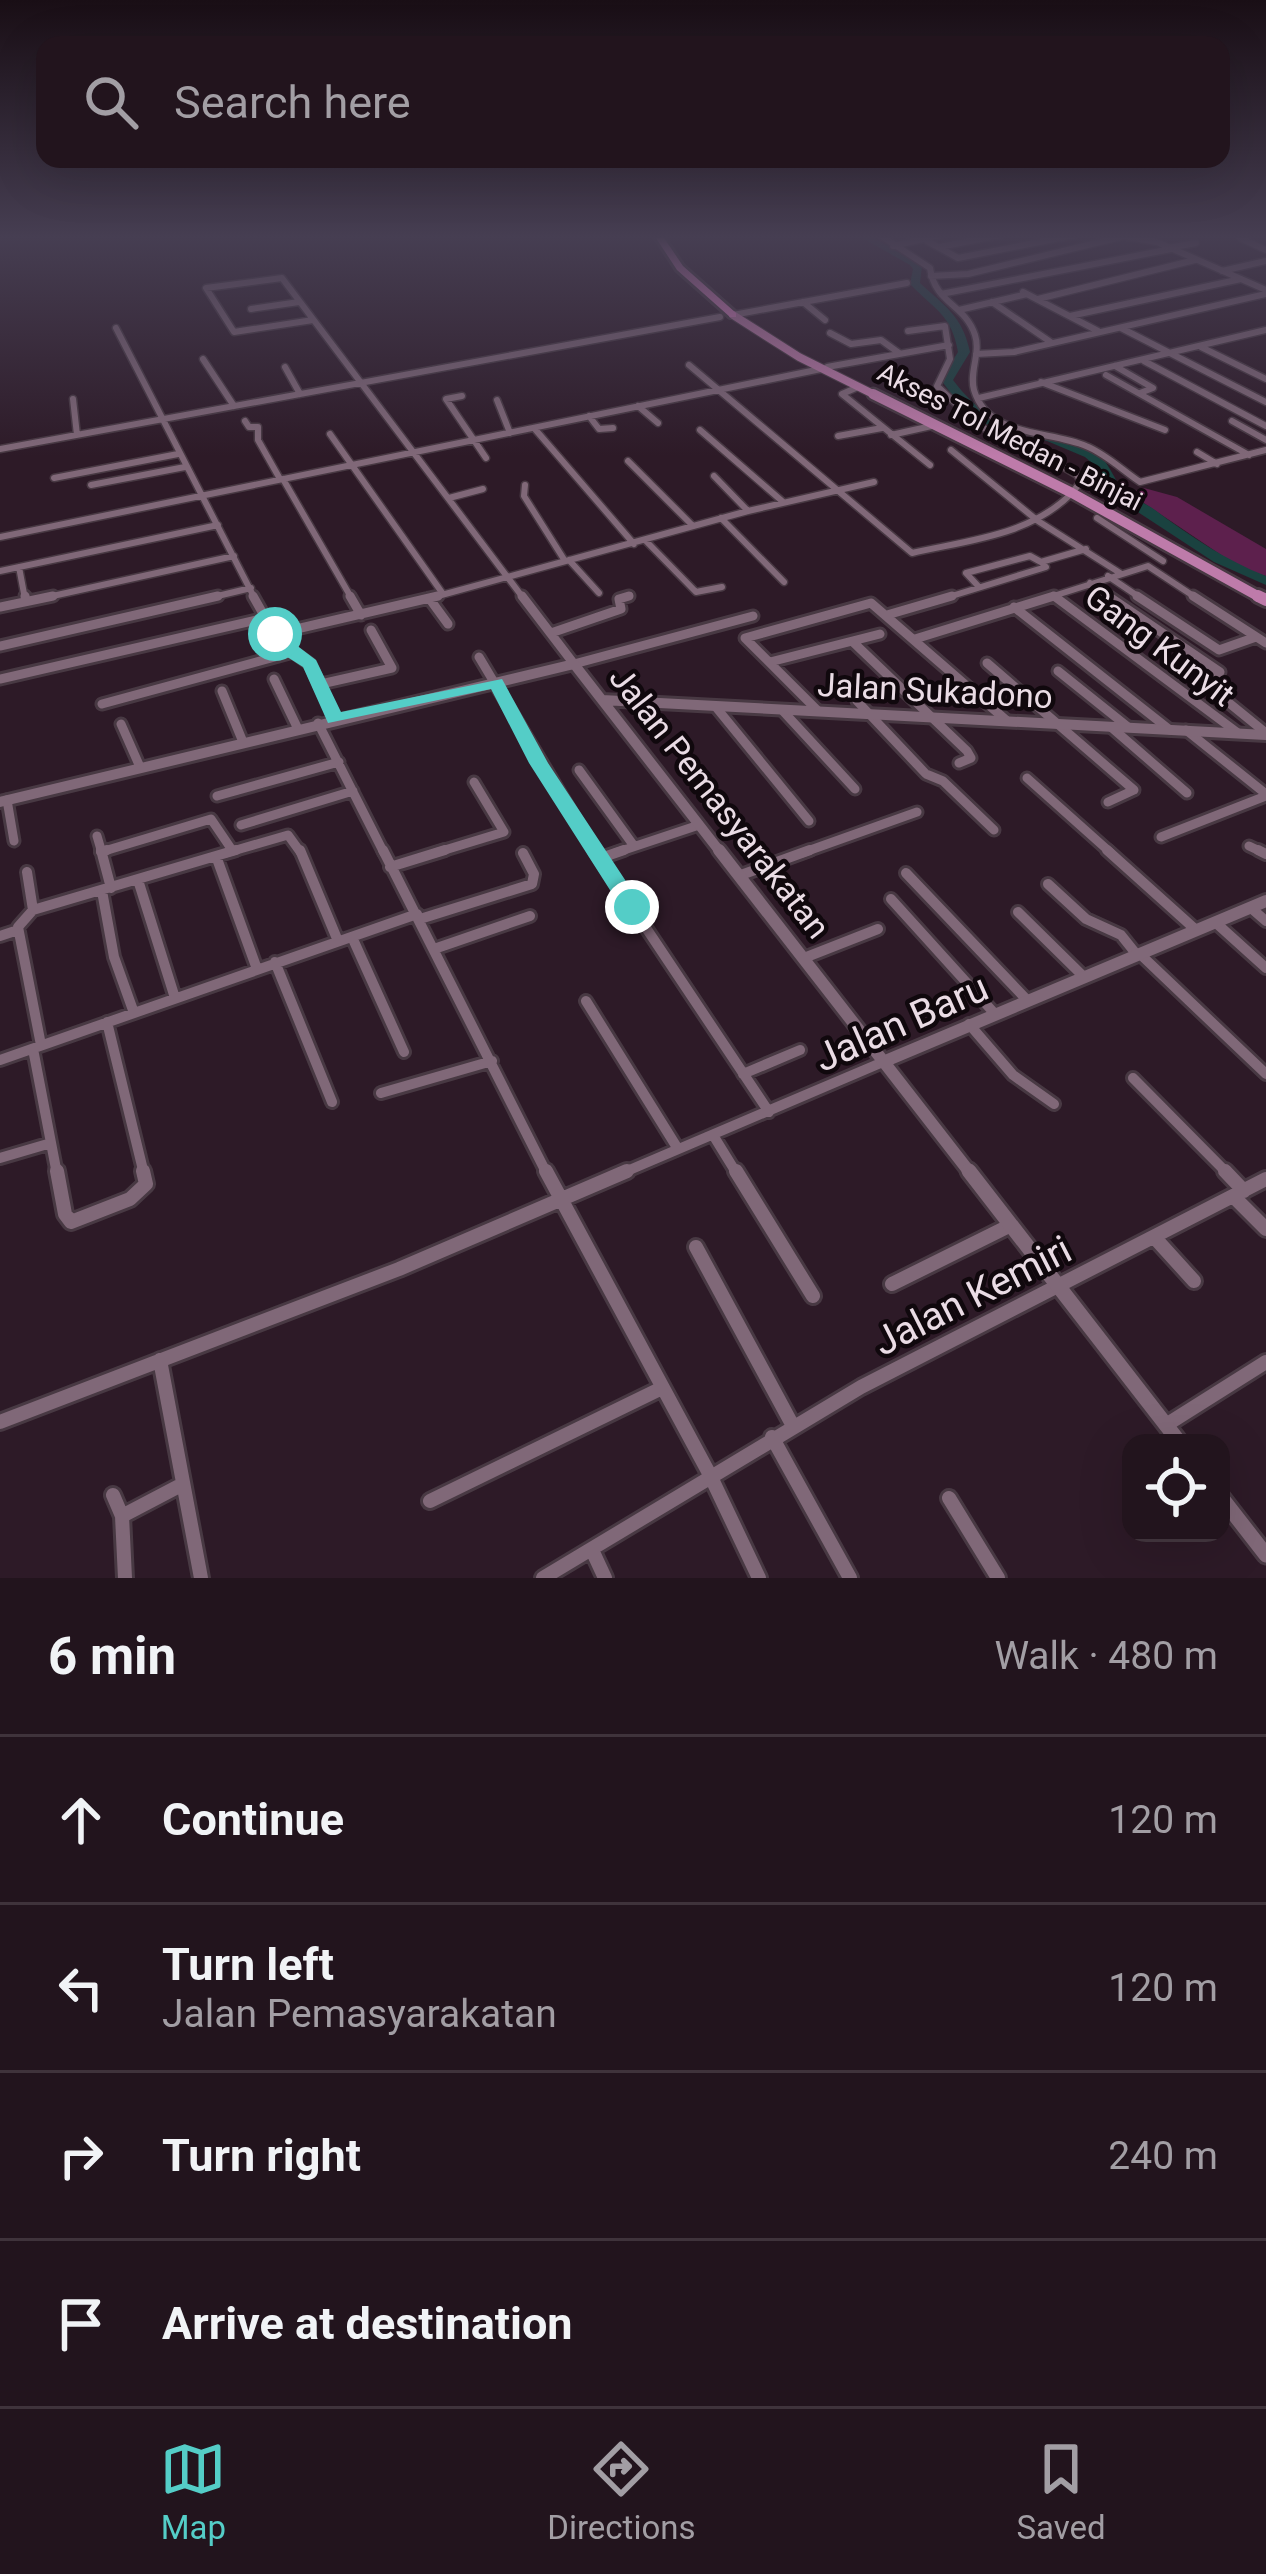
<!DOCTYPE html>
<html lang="en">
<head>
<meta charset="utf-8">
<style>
  body { margin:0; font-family:Roboto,sans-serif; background:#2a1d26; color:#f1f3f6 }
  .controls { position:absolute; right:36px; bottom:36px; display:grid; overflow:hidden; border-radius:24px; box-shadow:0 12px 48px #0002 }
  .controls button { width:108px; height:108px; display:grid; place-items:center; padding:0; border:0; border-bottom:3px solid #3f333b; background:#22141d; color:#f1f3f6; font:60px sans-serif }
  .stop { position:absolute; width:36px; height:36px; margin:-27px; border:9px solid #54cdc7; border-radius:50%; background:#fff }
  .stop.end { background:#54cdc7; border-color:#fff; box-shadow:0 3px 12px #0008 }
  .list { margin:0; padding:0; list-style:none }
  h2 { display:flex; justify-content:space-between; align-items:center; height:156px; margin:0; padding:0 48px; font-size:51px }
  h2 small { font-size:39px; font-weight:400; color:#a29ea4 }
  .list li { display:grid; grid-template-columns:78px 1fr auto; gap:36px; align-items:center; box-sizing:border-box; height:168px; padding:0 48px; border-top:3px solid #3f333b }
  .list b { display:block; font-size:45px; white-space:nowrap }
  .list p { margin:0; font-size:39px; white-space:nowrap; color:#a29ea4 }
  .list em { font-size:39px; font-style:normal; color:#a29ea4 }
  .icon { flex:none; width:66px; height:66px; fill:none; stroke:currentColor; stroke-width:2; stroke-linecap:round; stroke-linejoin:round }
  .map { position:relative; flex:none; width:1266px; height:1578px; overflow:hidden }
  .search { position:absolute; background:#22141d; box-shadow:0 12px 48px #0002; left:36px; right:36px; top:36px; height:132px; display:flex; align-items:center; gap:30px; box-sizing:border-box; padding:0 42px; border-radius:24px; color:#a29ea4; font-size:45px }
  .sheet { height:828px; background:#22141d }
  nav { display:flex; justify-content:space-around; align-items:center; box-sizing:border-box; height:168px; border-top:3px solid #3f333b; background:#22141d; font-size:33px; color:#a29ea4 }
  nav a { display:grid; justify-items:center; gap:6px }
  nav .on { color:#54cdc7 }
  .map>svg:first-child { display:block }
  .green { fill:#5d204d }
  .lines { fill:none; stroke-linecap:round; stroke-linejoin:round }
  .river { fill:#1a4240; fill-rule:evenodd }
  .minor-far3-casing { stroke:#483943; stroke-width:9 }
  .minor-far2-casing { stroke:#483943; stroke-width:15 }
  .minor-far1-casing { stroke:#483943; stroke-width:16 }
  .minor-casing { stroke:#483943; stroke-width:20 }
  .tertiary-far2-casing { stroke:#483943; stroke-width:16 }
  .tertiary-far1-casing { stroke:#483943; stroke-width:18 }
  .tertiary-casing { stroke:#483943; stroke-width:21 }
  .primary-far2-casing { stroke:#483943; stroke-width:10 }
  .primary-far1-casing { stroke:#483943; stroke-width:15 }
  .primary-casing { stroke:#483943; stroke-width:18 }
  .motorway-casing { stroke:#483943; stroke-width:6 }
  .minor-far3 { stroke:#806878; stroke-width:6 }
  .minor-far2 { stroke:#806878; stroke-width:9 }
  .minor-far1 { stroke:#806878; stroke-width:10 }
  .minor { stroke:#806878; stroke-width:14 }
  .tertiary-far2 { stroke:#806878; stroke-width:10 }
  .tertiary-far1 { stroke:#806878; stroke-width:12 }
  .tertiary { stroke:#806878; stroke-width:15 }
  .primary-far2 { stroke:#be7baa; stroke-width:8 }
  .primary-far1 { stroke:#be7baa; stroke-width:10 }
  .primary { stroke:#be7baa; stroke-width:12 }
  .motorway { fill:#e887cb; fill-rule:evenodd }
  .route { fill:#54cdc7 }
  .labels { text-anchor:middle; stroke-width:9; stroke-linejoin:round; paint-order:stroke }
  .far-street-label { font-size:27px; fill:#eadce5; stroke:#10080d }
  .street-label { font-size:33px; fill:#eadce5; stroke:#10080d }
  .near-street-label { font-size:39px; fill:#eadce5; stroke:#10080d }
</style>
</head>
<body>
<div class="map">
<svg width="1266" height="1578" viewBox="0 0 1266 1578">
  <rect width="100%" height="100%" fill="#2d1a27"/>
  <path class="green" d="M1144,488L1177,497L1266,549V576L1242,569L1129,493Z"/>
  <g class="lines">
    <path class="river" d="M857,235H869L922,266L920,283C945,306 963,317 970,352L953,380C999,441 1031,418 1089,449C1111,460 1109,474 1124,490C1132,499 1146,503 1155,510C1190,536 1225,560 1266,576V585L1214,562L1118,499L1099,469L1085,457L1047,441L992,427L975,418L959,404L941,380L958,352C952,315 934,309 910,284L913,269L910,265Z"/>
    <g class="minor-far3-casing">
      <path id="minor-far3" d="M880,235L930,268C935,304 965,304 975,335C981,353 969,372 974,390C988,438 1049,430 1086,446C1106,454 1122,470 1140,482L1266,450
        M1122,236L1157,242L1266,290
        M1240,238L1266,250
        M927,241L958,258L1075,235
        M893,246L940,235
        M939,247L1001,235
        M1168,248L1196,243
        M1222,271L1266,261
        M931,276L968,274L1125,236
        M1023,292L1098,331
        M941,294L1171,249
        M1038,299L1195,260
        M803,302L825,320
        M992,302L1052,343
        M251,309L299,302
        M959,310L1027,294
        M733,315L907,283
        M1070,316L1241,279
        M313,320L234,332L206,288L282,278L524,599
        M116,328L255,599
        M1121,328L1266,402
        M908,331L945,326L950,359L937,386L981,427L1028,446L1077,475L1081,482L1075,489
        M830,333L851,344L881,340L899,353
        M1201,347L1266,379
        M976,354L1014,352L1266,294
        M203,359L234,406
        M1144,361L1266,426
        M689,365L912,553C969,540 1029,536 1072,493
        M1115,366L1153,388L1140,393
        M285,367L300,394
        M827,367L949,345
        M1106,375L1249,455
        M1041,382L1165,430
        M858,387L842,394L930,465
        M462,396L446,399L486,458
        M979,398L1266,330
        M73,399L77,435
        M497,400L510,433
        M638,406L658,423
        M589,416L599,429L613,428
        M245,421L249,427H258V440L280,479
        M1232,421L1266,440
        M534,428L634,544
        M700,430L782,501
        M330,434L443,594
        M891,435L936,425
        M838,436L882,428
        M0,449L720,317
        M951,450L1038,521L1120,573
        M1197,452L1217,464
        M628,461L692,525
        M714,476L748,511
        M54,478L178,454
        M283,479L352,599
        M91,485L185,467
        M525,485L524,496L565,561
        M449,498L483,489
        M721,518L784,582
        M1097,518L1163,561
        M0,537L821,369
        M645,540L696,592L722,587
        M569,560L599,593
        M19,567L25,599
        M0,571L218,525
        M1108,576L1142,599
        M1090,583L1113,599
        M979,587L966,573L1030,556L1041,562
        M1053,595L1058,599
        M39,599L234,556
        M205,599L251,588
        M427,599L748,511L874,482
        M620,599L630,595
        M942,599L1046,567L1041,562L1086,549
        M1044,599L1148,566L1198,599"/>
    </g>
    <g class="minor-far2-casing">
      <path id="minor-far2" d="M25,596L26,601
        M253,596L279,642L310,664L335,719
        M350,596L361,615
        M522,596L574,664L753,616
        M1054,596L1238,733
        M1108,596L1220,672L1202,681L1266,733
        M1137,596L1219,650L1256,637
        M1193,596L1266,643
        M429,598L448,624
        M0,607L53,596
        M1014,607L1170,730
        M887,615L952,596
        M551,633L621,609L619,599L629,596
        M275,634L438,596
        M915,639L1054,596
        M853,642L967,751L971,758L959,763
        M0,646L218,596
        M479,657L596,853
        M770,662L880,634
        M987,663L1134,790L1108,802
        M1058,671L1128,727
        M0,679L265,618
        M274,679L297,727
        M321,684L392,668L371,630
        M222,691L243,742
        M857,701L926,774L943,781L994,830
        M102,704L293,652
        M715,706L809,821
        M782,710L855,789
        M818,711L745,638L871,603L1006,720
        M318,723L384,853
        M121,724L140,767
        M1111,727L1187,793
        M1186,730L1266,794
        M579,770L634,846
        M1027,778L1111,853
        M217,796L339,762
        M7,800L14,841
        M241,825L353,791
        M97,836L102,853
        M1161,837L1266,796
        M1249,846L1264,853
        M101,852L211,819L232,850
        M226,853L288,835L301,853
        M435,853L504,832L474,782
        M615,853L699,825
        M802,853L917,812"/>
    </g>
    <g class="minor-far1-casing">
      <path id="minor-far1" d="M101,850L111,888
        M300,850L338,941
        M383,850L547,1174
        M594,850L769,1112
        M1107,850L1196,930
        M1258,850L1266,854
        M101,852L107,850
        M216,856L257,969
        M601,858L624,850
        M390,867L445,850
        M27,872L33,910
        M906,873L1027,1000
        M741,875L810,850
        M138,880L175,998
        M1048,884L1086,919L1121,935L1137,955
        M102,891L114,957L134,1013
        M891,899L995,1014
        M1251,908L1266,921
        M1018,912L1083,976
        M420,919L532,884L534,874L523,853
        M1215,922L1266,968
        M0,936L18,930
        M352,937L404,1052
        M434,949L530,916
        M1140,954L1266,1074
        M804,958L878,929
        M275,962L332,1102
        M586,1001L678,1149
        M107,1022L144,1174
        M969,1024L1013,1075L1054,1104
        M41,1045L18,927L33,910L236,850
        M33,1049L57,1174
        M0,1060L417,914
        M743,1074L800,1050
        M1133,1078L1228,1174
        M381,1093L492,1061
        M713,1135L737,1174
        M0,1158L51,1143
        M620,1174L883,1062"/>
    </g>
    <g class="minor-casing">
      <path id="minor" d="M57,1171L65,1214L71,1222L130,1199L146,1184L143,1171
        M546,1171L710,1475L759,1578
        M736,1171L813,1296
        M1225,1171L1244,1191
        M1234,1197L1266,1229
        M1155,1238L1194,1281
        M696,1247L793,1426
        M892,1284L1009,1226
        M160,1360L201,1578
        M0,1422L399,1269L627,1171
        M1166,1425L1266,1362
        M772,1437L850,1578
        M113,1495L122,1516L125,1578
        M949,1498L998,1578
        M430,1501L662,1388
        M122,1516L183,1484
        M592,1550L605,1578
        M543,1578L861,1387L1266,1179"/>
    </g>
    <g class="tertiary-far2-casing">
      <path id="tertiary-far2" d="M602,700L1266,735
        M0,802L574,664L721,853"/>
    </g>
    <g class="tertiary-far1-casing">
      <path id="tertiary-far1" d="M719,850L971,1174
        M883,1062L1266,901"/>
    </g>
    <g class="tertiary-casing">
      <path id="tertiary" d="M969,1171L1180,1443
        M1221,1497L1266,1555"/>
    </g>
    <g class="primary-far2-casing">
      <path id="primary-far2" d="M733,315L799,357L879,397"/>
    </g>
    <g class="primary-far1-casing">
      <path id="primary-far1" d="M873,394L1072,493L1263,599"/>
    </g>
    <g class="primary-casing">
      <path id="primary" d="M1258,596L1266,600"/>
    </g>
    <g class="motorway-casing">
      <path id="motorway" d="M654,235H662L683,266L736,313V317H730L677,270Z"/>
    </g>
    <use href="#minor-far3" class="minor-far3"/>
    <use href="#minor-far2" class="minor-far2"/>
    <use href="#minor-far1" class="minor-far1"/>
    <use href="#minor" class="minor"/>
    <use href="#tertiary-far2" class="tertiary-far2"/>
    <use href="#tertiary-far1" class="tertiary-far1"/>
    <use href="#tertiary" class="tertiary"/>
    <use href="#primary-far2" class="primary-far2"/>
    <use href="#primary-far1" class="primary-far1"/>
    <use href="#primary" class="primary"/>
    <use href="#motorway" class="motorway"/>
  </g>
  <linearGradient id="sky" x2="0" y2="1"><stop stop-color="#190e15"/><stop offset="0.52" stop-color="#463e52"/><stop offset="1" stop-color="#463e52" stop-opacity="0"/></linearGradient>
  <rect width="1266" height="456" fill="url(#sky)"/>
  <path class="route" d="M275,629L316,660L341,712L502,679L548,763L639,901V912H624L529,763L491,689L328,723L303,667L281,653L267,634Z"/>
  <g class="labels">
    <g class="far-street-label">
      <text transform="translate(1010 437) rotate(27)" y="9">Akses Tol Medan - Binjai</text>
    </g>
    <g class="street-label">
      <text transform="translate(1160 645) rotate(37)" y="12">Gang Kunyit</text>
      <text transform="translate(935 690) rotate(3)" y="12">Jalan Sukadono</text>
      <text transform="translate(720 802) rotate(52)" y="12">Jalan Pemasyarakatan</text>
    </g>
    <g class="near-street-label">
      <text transform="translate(901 1022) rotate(-24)" y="14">Jalan Baru</text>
      <text transform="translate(972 1295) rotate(-27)" y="14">Jalan Kemiri</text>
    </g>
  </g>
</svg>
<div class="controls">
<button><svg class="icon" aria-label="locate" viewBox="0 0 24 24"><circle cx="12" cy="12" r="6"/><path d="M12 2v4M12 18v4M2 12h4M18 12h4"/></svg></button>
</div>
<div class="stop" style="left:275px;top:634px"></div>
<div class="stop end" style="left:632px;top:907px"></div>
<div class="search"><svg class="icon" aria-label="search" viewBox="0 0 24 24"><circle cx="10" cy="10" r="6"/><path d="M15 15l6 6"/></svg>Search here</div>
</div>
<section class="sheet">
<h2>6 min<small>Walk · 480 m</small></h2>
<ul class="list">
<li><svg class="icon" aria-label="ahead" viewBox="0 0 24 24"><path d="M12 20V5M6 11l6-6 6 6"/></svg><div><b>Continue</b></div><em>120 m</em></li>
<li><svg class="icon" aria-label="left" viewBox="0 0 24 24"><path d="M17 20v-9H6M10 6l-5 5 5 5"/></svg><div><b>Turn left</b><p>Jalan Pemasyarakatan</p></div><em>120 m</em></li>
<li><svg class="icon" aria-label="right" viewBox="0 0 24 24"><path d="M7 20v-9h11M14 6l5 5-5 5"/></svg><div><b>Turn right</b></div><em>240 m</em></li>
<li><svg class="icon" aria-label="arrive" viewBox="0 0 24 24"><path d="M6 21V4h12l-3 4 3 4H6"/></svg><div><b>Arrive at destination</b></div></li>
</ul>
</section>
<nav>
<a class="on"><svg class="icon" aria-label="map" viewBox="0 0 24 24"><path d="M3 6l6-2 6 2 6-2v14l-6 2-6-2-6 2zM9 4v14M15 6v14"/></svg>Map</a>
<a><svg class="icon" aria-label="directions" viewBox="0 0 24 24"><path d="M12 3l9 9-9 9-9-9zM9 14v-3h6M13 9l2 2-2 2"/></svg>Directions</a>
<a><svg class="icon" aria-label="saved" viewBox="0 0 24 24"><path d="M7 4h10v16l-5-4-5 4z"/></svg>Saved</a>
</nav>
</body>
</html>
